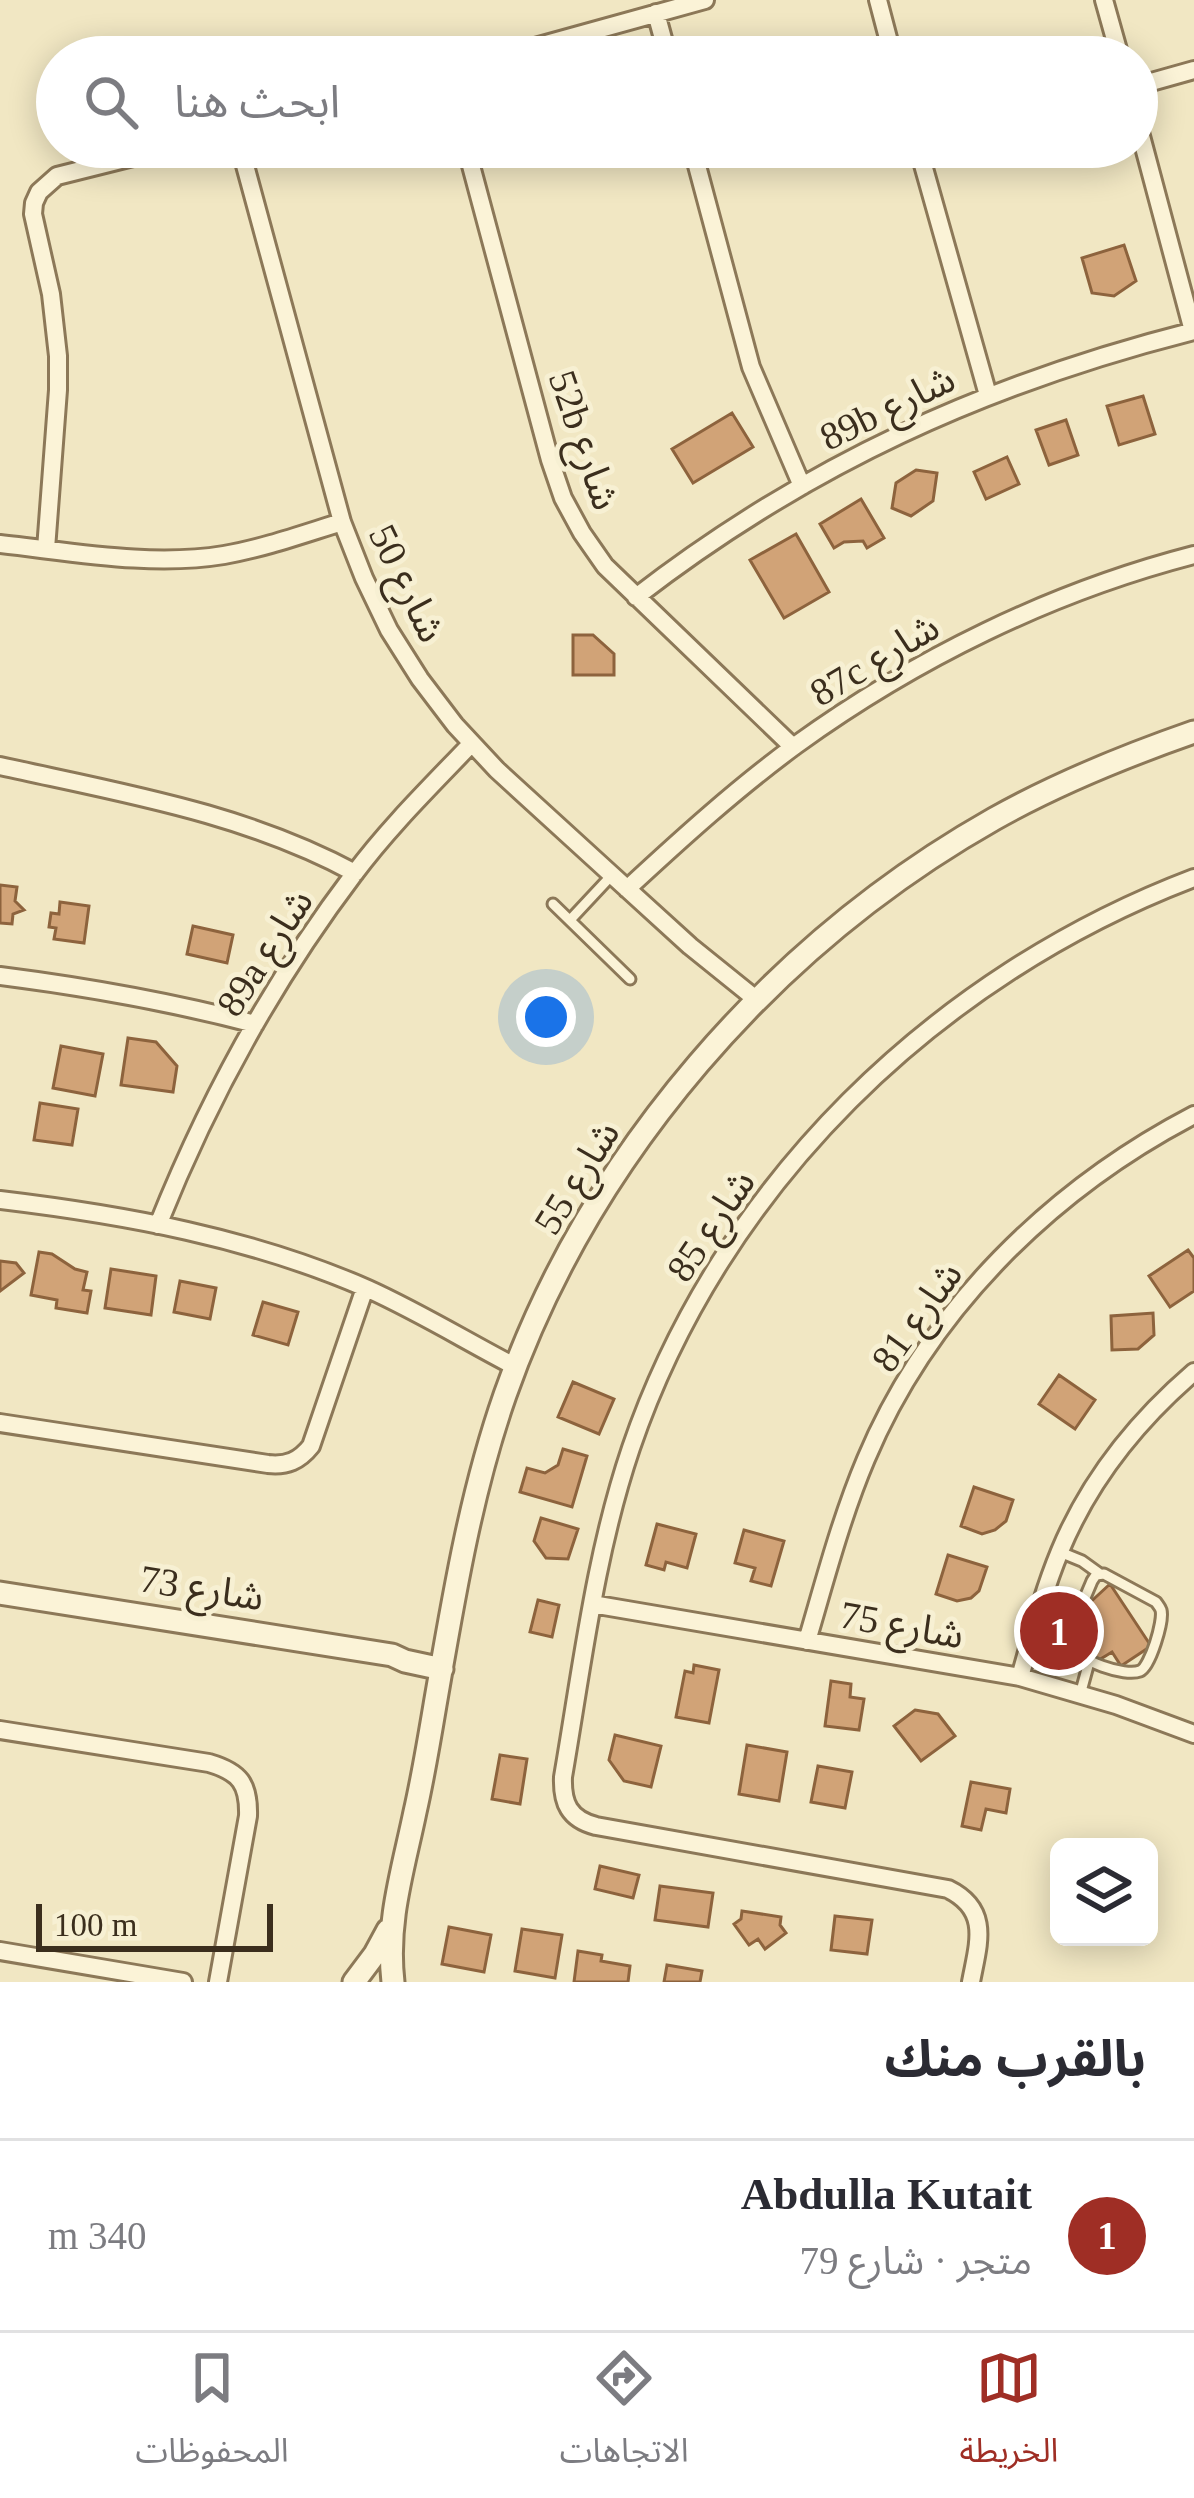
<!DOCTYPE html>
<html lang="ar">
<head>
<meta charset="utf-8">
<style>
  body { margin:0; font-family:"Times New Roman","Noto Sans Arabic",serif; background:#f7f7f7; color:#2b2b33; direction:rtl }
  .controls { position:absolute; right:36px; bottom:36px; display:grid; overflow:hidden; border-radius:18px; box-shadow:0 6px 30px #0003 }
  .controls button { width:108px; height:108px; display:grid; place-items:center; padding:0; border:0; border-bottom:3px solid #e1e1e2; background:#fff; color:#2b2b33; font:60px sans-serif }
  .scale { position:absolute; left:36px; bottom:30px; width:237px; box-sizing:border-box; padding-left:12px; border:6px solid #3b2e1d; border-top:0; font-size:33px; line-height:42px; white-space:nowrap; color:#3b2e1d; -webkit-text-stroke:9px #f7f0d3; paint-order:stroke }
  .you { position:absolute; left:546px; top:1017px; width:42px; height:42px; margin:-30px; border:9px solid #fff; border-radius:50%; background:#1a73e8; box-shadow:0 0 0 18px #1a73e833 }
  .badge { display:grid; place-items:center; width:78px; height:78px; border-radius:50%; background:#9f2e25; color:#fff; font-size:39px; font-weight:700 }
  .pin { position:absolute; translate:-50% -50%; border:6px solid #fff; box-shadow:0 3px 12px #0006 }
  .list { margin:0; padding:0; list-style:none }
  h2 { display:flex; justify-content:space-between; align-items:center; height:156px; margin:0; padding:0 48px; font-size:51px }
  h2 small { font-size:39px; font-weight:400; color:#7c7c81 }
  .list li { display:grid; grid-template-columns:78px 1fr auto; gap:36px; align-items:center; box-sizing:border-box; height:192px; padding:0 48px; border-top:3px solid #e1e1e2 }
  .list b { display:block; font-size:45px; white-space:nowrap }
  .list p { margin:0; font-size:39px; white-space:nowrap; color:#7c7c81 }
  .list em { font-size:39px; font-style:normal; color:#7c7c81 }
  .icon { flex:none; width:66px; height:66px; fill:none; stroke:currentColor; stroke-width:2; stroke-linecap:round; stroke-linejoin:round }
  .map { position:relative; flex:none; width:1194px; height:1982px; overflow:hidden; direction:ltr }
  .search { position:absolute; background:#fff; box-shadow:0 6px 30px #0003; left:36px; right:36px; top:36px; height:132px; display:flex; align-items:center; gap:30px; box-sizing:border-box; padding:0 42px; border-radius:66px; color:#7c7c81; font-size:45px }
  .sheet { height:348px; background:#fff }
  nav { display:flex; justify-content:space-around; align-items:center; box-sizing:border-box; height:168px; border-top:3px solid #e1e1e2; background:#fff; font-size:33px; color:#7c7c81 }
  nav a { display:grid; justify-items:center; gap:6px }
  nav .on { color:#9f2e25 }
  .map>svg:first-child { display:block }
  .building { fill:#d1a377; stroke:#8d633d; stroke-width:3 }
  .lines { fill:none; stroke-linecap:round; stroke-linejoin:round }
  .service-casing { stroke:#8c7858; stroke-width:15 }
  .minor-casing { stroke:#8c7858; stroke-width:22 }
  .tertiary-casing { stroke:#8c7858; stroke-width:27 }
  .service { stroke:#fbf3d7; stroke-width:9 }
  .minor { stroke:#fbf3d7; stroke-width:16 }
  .tertiary { stroke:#fbf3d7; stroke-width:21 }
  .labels { text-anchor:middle; stroke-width:10; stroke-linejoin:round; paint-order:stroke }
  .street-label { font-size:39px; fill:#3b2e1d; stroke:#f7f0d3 }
</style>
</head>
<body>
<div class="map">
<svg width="1194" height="1982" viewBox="0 0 1194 1982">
  <rect width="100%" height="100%" fill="#f1e7c3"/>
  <path class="building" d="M1124,245L1136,281L1114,296L1092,293L1082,258Z
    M1143,396L1155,434L1119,445L1107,406Z
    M732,413L753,447L693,483L672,449Z
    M1066,420L1078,455L1049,465L1036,430Z
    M1007,457L1019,484L986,499L974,472Z
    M916,470L937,473L933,501L911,516L892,508L896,483Z
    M861,499L884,538L867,548L863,541L844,542L834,548L820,524Z
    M796,534L829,592L784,618L750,560Z
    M573,635H593L614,654V675H573Z
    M0,885L17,887L15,901L24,910L13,914L12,924L0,923Z
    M60,902L89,906L84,943L54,939L56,928L49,927L51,913L59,914Z
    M193,926L233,935L227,963L187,954Z
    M128,1038L156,1042L177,1066L173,1092L121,1085Z
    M61,1046L103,1054L95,1096L53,1088Z
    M40,1103L78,1109L72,1145L34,1140Z
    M1188,1250L1194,1258V1291L1170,1307L1149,1276Z
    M39,1252L52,1254L75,1269L87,1272L83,1290L91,1291L87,1313L56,1308L57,1300L31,1295Z
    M0,1261L16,1263L24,1273L0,1291Z
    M111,1269L156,1276L151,1315L105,1308Z
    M180,1281L216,1288L210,1319L174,1312Z
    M263,1302L298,1312L288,1345L253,1335Z
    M1153,1313L1154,1335L1138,1349L1112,1350L1111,1316Z
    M1059,1375L1095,1400L1075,1429L1039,1404Z
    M573,1382L614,1399L599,1434L558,1417Z
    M563,1449L587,1456L572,1507L520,1492L527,1468L545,1473L558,1465Z
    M974,1487L1013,1500L1006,1521L995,1530L982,1534L961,1526Z
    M541,1518L578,1529L568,1559L546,1558L534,1541Z
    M657,1524L696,1534L687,1568L666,1562L664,1570L646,1565Z
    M744,1530L784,1541L771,1586L751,1581L755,1568L735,1563Z
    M948,1555L987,1567L979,1591L971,1598L957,1601L936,1594Z
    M1110,1584L1151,1646L1121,1666L1112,1652L1094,1663L1074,1633L1090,1620L1084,1608Z
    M538,1600L559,1605L552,1637L530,1632Z
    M1054,1631L1062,1634L1072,1656L1070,1663H1062L1050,1641Z
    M694,1665L719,1670L709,1723L676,1717L685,1671L693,1673Z
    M831,1681L851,1684L850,1697L864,1699L859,1730L825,1726Z
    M915,1710L938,1714L955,1736L921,1761L894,1726Z
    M615,1735L661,1746L651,1787L624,1781L609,1760Z
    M747,1745L787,1752L779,1801L739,1794Z
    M500,1755L527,1759L520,1804L492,1799Z
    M818,1766L852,1772L845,1808L811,1802Z
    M971,1782L1010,1789L1006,1813L986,1809L981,1830L962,1826Z
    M600,1866L639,1875L633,1898L595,1889Z
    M660,1886L713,1893L708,1927L655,1920Z
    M742,1911L781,1917L780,1925L786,1933L765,1949L758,1939L749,1945L734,1924L741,1919Z
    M835,1916L872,1920L867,1954L831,1950Z
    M449,1927L491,1935L484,1972L442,1964Z
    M522,1929L562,1935L555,1978L515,1971Z
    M578,1951L602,1955L601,1961L630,1966L628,1982H574Z
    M667,1965L702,1971L700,1982H664Z"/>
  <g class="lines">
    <g class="service-casing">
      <path id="service" d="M553,904L630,979
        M570,920L612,875
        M1060,1552L1082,1561L1100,1574
        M1104,1574L1156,1602C1158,1605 1160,1607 1161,1610C1164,1621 1150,1667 1140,1671C1125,1677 1077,1661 1073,1645C1069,1631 1086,1596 1092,1581L1096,1575Z
        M1080,1695L1089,1662"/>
    </g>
    <g class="minor-casing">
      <path id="minor" d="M878,0L893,57
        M1104,0L1120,57
        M656,13L668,57
        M499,57L705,0
        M1137,86L1194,70
        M1137,121L1193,331
        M240,147L342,522L364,578L389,630L420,679L455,725L497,770L612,875L690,946L757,1000
        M466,147L550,460L563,498L582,533L605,566L793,747
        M692,147L751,367L802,486
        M918,147L988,395
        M0,544C73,552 151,567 224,555C264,548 303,534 342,522
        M46,549L58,390V356L51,294L33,214L34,203L39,192L57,176L173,147
        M636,597C807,465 985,384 1194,331
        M0,766C122,793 244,813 355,873
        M627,889C681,839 736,789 796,745C915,659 1051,592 1194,555
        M0,976C86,987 171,1002 255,1024
        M0,1200C125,1215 252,1238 368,1289C419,1312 466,1341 516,1367
        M158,1225C208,1100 273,981 354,874C389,827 431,786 471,744
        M0,1423L268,1464C287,1466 299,1461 311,1446L365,1288
        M592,1604L1020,1677L1116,1705L1194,1734
        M807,1641C825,1580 841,1518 866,1459C929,1309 1052,1189 1194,1115
        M1020,1677C1032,1635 1043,1592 1060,1551C1089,1481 1137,1421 1194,1372
        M0,1730L209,1763C240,1772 249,1784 248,1816L218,1982
        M0,1951L183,1982
        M971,1982C978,1944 991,1910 948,1889L596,1826C569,1819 562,1803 563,1777C582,1667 595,1554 631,1448C721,1184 936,976 1194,878"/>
    </g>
    <g class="tertiary-casing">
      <path id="tertiary" d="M0,1593L392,1655L405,1661L442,1669
        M354,1982L375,1954L388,1930
        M393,1982C386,1922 403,1870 415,1812C423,1777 429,1741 435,1705C453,1601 470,1495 505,1395C590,1154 773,944 994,819C1058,783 1125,756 1194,732"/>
    </g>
    <use href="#service" class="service"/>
    <use href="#minor" class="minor"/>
    <use href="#tertiary" class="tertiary"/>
  </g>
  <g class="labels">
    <g class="street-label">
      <text transform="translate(887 407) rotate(-26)" y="14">89b شارع</text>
      <text transform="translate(585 440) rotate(71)" y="14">52b شارع</text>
      <text transform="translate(408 583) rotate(64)" y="14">شارع 50</text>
      <text transform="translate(874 659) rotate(-31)" y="14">87c شارع</text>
      <text transform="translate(264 952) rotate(-57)" y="14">89a شارع</text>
      <text transform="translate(576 1177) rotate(-58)" y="14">شارع 55</text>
      <text transform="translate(710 1225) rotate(-56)" y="14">شارع 85</text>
      <text transform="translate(916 1316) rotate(-54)" y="14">شارع 81</text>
      <text transform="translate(202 1587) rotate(9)" y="14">شارع 73</text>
      <text transform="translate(902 1624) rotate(10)" y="14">شارع 75</text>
    </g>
  </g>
</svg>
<div class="controls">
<button><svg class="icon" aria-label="layers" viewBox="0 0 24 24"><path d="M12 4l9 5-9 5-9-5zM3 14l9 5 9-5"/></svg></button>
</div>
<div class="scale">100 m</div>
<div class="you"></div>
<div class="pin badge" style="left:1059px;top:1631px">1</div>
<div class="search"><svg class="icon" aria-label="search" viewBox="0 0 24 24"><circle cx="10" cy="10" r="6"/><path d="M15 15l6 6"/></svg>ابحث هنا</div>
</div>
<section class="sheet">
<h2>بالقرب منك<small></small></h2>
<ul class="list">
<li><span class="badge">1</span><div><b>Abdulla Kutait</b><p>متجر · شارع 79</p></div><em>340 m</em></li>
</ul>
</section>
<nav>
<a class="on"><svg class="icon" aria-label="map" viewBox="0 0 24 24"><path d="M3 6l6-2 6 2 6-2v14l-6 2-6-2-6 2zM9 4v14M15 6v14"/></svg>الخريطة</a>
<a><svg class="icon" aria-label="directions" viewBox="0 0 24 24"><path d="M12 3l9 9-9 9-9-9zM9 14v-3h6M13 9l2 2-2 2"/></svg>الاتجاهات</a>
<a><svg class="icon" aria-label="saved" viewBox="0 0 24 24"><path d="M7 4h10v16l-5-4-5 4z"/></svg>المحفوظات</a>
</nav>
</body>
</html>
